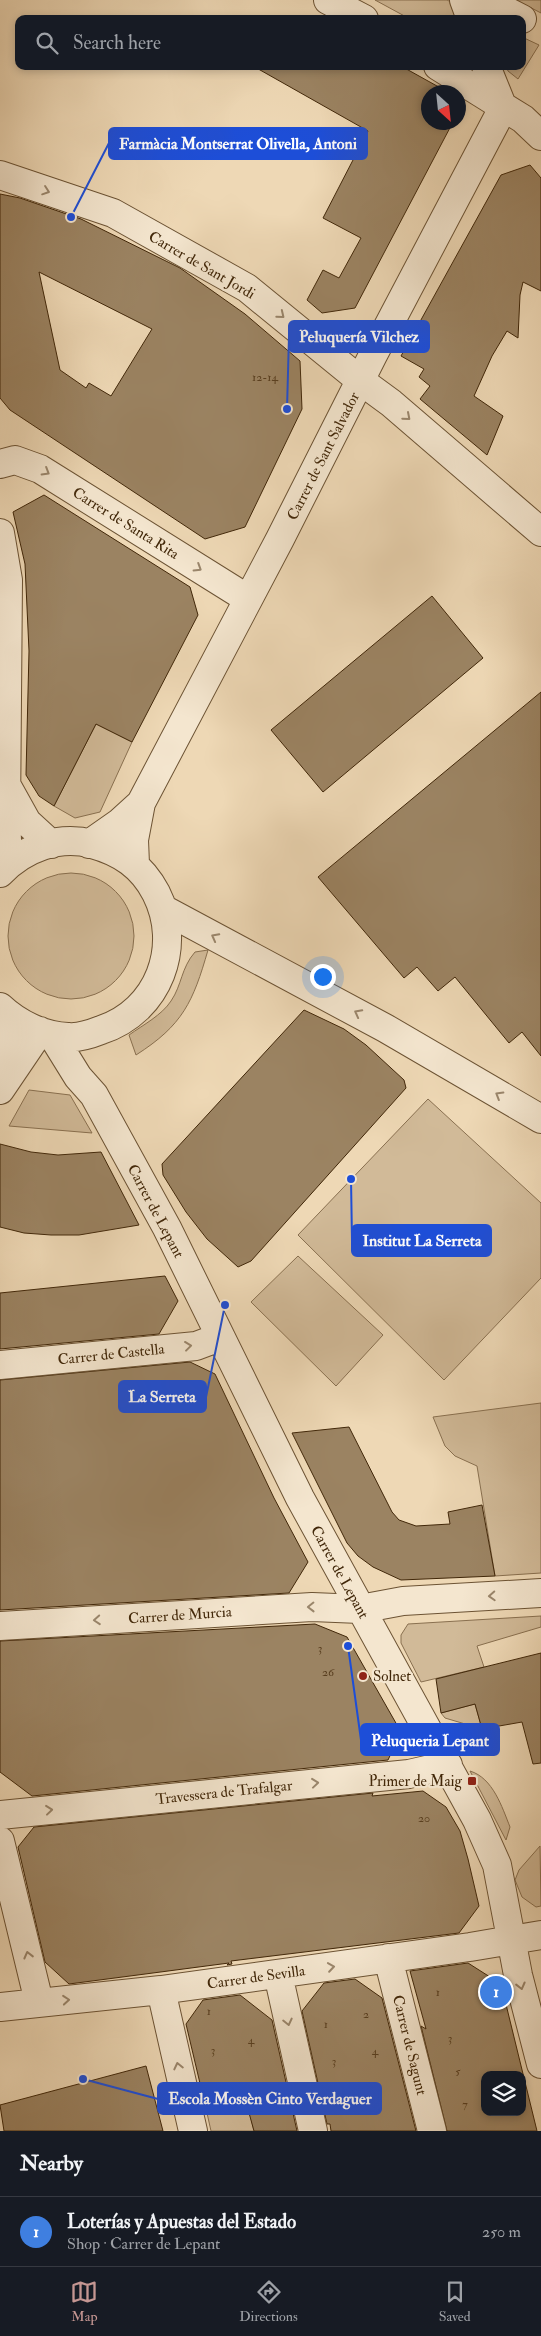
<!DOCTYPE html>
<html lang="en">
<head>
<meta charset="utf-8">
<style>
  body { margin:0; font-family:"IM FELL Double Pica",serif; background:#20242c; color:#f1f3f6 }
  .controls { position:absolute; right:15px; bottom:15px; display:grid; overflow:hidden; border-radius:10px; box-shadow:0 2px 8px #0003 }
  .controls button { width:45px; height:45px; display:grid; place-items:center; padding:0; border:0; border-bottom:1px solid #363941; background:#171b24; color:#f1f3f6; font:25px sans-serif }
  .compass { position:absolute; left:421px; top:85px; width:45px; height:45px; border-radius:50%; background:#171b24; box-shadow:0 2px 8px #0003; rotate:153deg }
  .you { position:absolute; left:322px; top:976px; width:18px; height:18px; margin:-12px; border:4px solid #fff; border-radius:50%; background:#1a73e8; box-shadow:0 0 0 8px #1a73e833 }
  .badge { display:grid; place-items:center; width:32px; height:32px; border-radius:50%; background:#c59692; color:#fff; font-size:16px; font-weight:700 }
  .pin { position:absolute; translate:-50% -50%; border:2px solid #fff; box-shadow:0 1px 5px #0006 }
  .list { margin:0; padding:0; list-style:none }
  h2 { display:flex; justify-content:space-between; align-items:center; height:65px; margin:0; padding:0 20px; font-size:21px }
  h2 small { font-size:16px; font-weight:400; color:#9ea1a6 }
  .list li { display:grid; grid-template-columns:32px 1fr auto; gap:15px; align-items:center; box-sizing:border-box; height:70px; padding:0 20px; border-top:1px solid #363941 }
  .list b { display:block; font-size:19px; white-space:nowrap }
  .list p { margin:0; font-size:16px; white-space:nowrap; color:#9ea1a6 }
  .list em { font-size:16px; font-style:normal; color:#9ea1a6 }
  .icon { flex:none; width:28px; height:28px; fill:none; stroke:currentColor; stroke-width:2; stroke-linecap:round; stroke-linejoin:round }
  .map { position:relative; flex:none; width:541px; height:2131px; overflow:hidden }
  .search { position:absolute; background:#171b24; box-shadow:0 2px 8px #0003; left:15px; right:15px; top:15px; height:55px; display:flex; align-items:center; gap:12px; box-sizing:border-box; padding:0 18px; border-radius:10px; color:#9ea1a6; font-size:19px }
  .sheet { height:135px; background:#171b24 }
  nav { display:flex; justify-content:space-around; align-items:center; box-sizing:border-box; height:70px; border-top:1px solid #363941; background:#171b24; font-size:14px; color:#9ea1a6 }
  nav a { display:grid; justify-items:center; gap:2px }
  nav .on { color:#c59692 }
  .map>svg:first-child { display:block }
  .green { fill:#d1ba98; stroke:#897050 }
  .building { fill:#9b8362; stroke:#412709; fill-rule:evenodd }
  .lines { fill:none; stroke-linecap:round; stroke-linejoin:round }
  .minor-casing { stroke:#6c5334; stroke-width:30 }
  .minor { stroke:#f4e6cf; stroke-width:28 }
  .oneway { stroke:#9a866c }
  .poi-dot { fill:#8f2418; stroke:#f4e6cf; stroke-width:2 }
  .labels { text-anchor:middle; stroke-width:4.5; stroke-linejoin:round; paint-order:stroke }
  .number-label { font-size:12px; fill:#583e1f }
  .street-label { font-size:15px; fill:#412709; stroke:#f4e6cf }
  .poi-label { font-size:15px; fill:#412709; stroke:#f4e6cf; text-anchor:start }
  .leader { fill:none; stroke:#1d4ed8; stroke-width:2 }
  .callout-dot { fill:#1d4ed8; stroke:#f4e6cf; stroke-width:2 }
  .callout { fill:#1d4ed8; stroke:#1d4ed8; stroke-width:2 }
  .callout-label { font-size:16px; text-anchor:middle; font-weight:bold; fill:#fff }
</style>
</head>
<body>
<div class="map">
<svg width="541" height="2131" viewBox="0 0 541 2131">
  <rect width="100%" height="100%" fill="#eed8b5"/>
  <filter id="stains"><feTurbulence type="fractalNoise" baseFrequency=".004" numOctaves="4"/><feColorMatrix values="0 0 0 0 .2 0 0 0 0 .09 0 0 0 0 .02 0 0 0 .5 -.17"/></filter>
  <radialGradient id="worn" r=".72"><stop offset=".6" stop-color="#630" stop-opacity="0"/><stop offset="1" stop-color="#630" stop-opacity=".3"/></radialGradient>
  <path class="green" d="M375,0H447L453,3L457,19H410Z
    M516,0H541V13Z
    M522,37L539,45L518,79L508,71L506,66H522Z
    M96,724L132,742L100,812L75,818L54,806Z
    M8 936a63 63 0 1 1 126 0a63 63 0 1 1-126 0Z
    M208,950C193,1002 183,1025 136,1055L129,1035C143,1025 162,1015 171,1001C182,985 181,968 195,952Z
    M29,1090L70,1095L92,1133L9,1126Z
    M428,1099L541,1203V1278L444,1380L298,1235Z
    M298,1256L383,1335L336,1386L251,1302Z
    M541,1403V1573L495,1576L477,1466L455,1456L445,1446L433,1417Z
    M541,1616V1627L477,1646L484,1667L421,1682L401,1643V1635L408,1624Z
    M475,1704L482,1729L445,1718L441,1713Z
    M470,1771C493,1778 502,1807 510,1827L506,1840Z
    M540,1846L541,1906L536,1907L522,1897L515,1880L519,1870Z
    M247,2102L254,2131H211L207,2113Z"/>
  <path class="building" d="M253,66H401L446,91L428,92V122H453L355,308L322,313L307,300L323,270L339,278L361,238L323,218L368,131Z
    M530,165L541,178V291L523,282L520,295L518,338L507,331L492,356L474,396L503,416L487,455L420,399L430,386L419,377L424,369L401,356L501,175Z
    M0,194L20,198L81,219L180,268L245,314L300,361L302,409L245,527L205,539L10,410L0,398ZM39,272L152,329L111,396L89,383L86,388L60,370Z
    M44,495L190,587L198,615L132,742L96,724L54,806L39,796L26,775L29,651L25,564L13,512Z
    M432,596L483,658L323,792L271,730Z
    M541,692V1056L522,1032L509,1043L455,977L438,991L417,967L404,978L318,877Z
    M304,1010L344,1029L366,1045L404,1080L406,1088L251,1261L238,1267L207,1239L186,1212L163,1175L162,1164Z
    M0,1144L31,1152L58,1155L101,1152L139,1225L79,1235H51L24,1233L0,1227Z
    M165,1276L178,1301L159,1334L0,1349V1293Z
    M190,1362L215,1374L274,1498L308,1562L289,1593L0,1610V1380Z
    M349,1427L392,1512L399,1520L416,1526L450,1524L448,1512L482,1505L495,1576L401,1580L373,1567L358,1556L347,1543L292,1433Z
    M315,1624L347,1637L401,1732L388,1760L32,1796L0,1772V1641Z
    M541,1653V1763L533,1764L522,1722L482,1729L475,1704L441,1713L436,1679Z
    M423,1791L446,1807L460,1831L468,1859L479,1906L459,1933L231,1961L232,1964L227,1965L229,1963L69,1984L45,1962L18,1847L34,1827L373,1793L372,1796Z
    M468,1963L501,1984L537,2131H447L421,2026L426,2029L410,1971ZM485,2075H522V2112H485Z
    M355,1979L382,1998L416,2131H331L330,2124H327L302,2011L324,1983Z
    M240,1995L272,2020L297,2131H254L246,2102L207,2113L186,2024L203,2000Z
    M146,2066L163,2131H4L0,2105Z"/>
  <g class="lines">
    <g class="minor-casing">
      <path id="minor" d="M328,0L364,19
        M464,0L471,19
        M485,0L522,19
        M438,66L523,119L541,136
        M486,66L503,108
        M0,175L113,213L247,288L361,381L391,403L541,532
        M0,464L15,460L40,469L248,599
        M0,533L8,580L6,816L8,864
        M7,786L27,822L51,844
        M89,844L119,823L141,803
        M135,864L134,840L141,803L280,539L373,355L503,108
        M0,873C24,848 59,835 92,844C121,852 142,866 156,893C183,946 159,1011 101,1030C91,1034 79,1038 68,1037C43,1036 18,1024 0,1007
        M165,910L385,1028L541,1119
        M52,1035L78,1077L94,1095L167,1228L300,1498L477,1820L497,1865L518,1975L541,2064
        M0,1074L5,1046L4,1011
        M0,1090L40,1031
        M0,1365L196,1346L220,1337
        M0,1626L312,1607L360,1609L403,1601L541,1593
        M0,1815L409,1774L448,1765
        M0,1841L39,2002
        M388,1958L432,2131
        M278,1974L313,2131
        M161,1990L193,2131
        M0,2007L161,1990L470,1947L541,1935"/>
    </g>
    <use href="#minor" class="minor"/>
  </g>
  <defs><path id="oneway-chevron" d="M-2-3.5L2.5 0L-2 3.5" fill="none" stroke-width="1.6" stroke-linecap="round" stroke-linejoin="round" transform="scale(1.25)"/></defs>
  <g class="oneway">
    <use href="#oneway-chevron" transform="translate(46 191) rotate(19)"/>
    <use href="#oneway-chevron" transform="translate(281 315) rotate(39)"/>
    <use href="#oneway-chevron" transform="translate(407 417) rotate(41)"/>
    <use href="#oneway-chevron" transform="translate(46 472) rotate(31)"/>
    <use href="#oneway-chevron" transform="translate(198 568) rotate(32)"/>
    <use href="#oneway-chevron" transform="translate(215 937) rotate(-152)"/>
    <use href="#oneway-chevron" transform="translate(358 1013) rotate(-152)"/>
    <use href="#oneway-chevron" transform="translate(499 1095) rotate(-149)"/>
    <use href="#oneway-chevron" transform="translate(188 1346) rotate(-7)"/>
    <use href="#oneway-chevron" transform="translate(492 1596) rotate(177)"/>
    <use href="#oneway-chevron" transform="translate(311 1607) rotate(179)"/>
    <use href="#oneway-chevron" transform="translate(97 1620) rotate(176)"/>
    <use href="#oneway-chevron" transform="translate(315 1783) rotate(-6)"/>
    <use href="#oneway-chevron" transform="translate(49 1810) rotate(-6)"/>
    <use href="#oneway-chevron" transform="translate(28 1955) rotate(-104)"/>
    <use href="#oneway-chevron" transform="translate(331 1967) rotate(-8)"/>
    <use href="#oneway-chevron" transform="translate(521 1986) rotate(76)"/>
    <use href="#oneway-chevron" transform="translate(66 2000) rotate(-5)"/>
    <use href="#oneway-chevron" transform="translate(288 2022) rotate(77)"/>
    <use href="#oneway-chevron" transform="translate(178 2066) rotate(-103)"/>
  </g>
  <g class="poi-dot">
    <circle cx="363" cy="1676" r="5"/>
    <rect x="467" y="1776" width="10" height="10" rx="2.5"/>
  </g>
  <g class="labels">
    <g class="number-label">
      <text x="265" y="381">12-14</text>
      <text x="320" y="1652">3</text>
      <text x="328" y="1676">26</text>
      <text x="424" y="1822">20</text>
      <text x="438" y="1996">1</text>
      <text x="209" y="2015">1</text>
      <text x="366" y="2018">2</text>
      <text x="326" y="2028">1</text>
      <text x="450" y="2042">3</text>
      <text x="251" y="2044">4</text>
      <text x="213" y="2054">3</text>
      <text x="375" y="2055">4</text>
      <text x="334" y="2065">3</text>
      <text x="458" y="2075">5</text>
      <text x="465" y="2108">7</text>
    </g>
    <g class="street-label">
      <text transform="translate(202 265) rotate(30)" y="5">Carrer de Sant Jordi</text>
      <text transform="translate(323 456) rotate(-63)" y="5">Carrer de Sant Salvador</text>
      <text transform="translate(126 523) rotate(32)" y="5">Carrer de Santa Rita</text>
      <text transform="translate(156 1211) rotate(62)" y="5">Carrer de Lepant</text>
      <text transform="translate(111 1354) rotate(-6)" y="5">Carrer de Castella</text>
      <text transform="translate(340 1572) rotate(61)" y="5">Carrer de Lepant</text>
      <text transform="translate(180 1615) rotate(-4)" y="5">Carrer de Murcia</text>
      <text transform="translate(224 1792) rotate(-6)" y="5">Travessera de Trafalgar</text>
      <text transform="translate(256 1977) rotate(-8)" y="5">Carrer de Sevilla</text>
      <text transform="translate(410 2045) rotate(76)" y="5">Carrer de Sagunt</text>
    </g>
    <g class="poi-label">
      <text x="373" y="1681">Solnet</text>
      <text x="462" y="1786" text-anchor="end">Primer de Maig</text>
    </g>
  </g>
  <path class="leader" d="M71 217L109 143M287 409L289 336M351 1179L352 1241M225 1305L206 1397M348 1646L361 1740M83 2079L158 2099"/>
  <g class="callout-dot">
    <circle cx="71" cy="217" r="5"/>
    <circle cx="287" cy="409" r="5"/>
    <circle cx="351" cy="1179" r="5"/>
    <circle cx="225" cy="1305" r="5"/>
    <circle cx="348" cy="1646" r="5"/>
    <circle cx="83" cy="2079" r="5"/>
  </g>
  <g class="callout">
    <rect x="109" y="128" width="258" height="31" rx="5"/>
    <rect x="289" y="321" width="140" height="31" rx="5"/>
    <rect x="352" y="1225" width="139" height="31" rx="5"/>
    <rect x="119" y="1381" width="87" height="31" rx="5"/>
    <rect x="361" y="1724" width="138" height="31" rx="5"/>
    <rect x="158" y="2083" width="223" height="31" rx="5"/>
  </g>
  <g class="callout-label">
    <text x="238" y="149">Farmàcia Montserrat Olivella, Antoni</text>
    <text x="359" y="342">Peluquería Vilchez</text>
    <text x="422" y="1246">Institut La Serreta</text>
    <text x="162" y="1402">La Serreta</text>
    <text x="430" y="1746">Peluqueria Lepant</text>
    <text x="270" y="2104">Escola Mossèn Cinto Verdaguer</text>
  </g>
  <rect width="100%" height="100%" filter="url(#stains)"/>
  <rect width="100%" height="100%" fill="url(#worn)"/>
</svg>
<div class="controls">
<button><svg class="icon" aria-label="layers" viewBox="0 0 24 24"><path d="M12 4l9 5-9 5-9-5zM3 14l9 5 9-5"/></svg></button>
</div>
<svg class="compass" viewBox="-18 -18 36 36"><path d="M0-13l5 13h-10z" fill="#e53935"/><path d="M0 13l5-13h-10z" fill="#9ea1a6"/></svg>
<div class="you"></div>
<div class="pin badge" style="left:496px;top:1992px;background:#3f7fe0">1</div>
<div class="search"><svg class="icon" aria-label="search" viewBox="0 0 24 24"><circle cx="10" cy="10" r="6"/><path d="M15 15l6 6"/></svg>Search here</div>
</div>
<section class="sheet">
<h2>Nearby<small></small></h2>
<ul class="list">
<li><span class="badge" style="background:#3f7fe0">1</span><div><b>Loterías y Apuestas del Estado</b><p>Shop · Carrer de Lepant</p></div><em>250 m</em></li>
</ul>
</section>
<nav>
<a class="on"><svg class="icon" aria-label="map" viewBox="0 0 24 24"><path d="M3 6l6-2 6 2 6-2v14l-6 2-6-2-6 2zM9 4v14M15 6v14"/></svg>Map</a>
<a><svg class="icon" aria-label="directions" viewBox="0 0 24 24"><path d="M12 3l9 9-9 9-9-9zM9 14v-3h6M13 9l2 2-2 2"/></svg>Directions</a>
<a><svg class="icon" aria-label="saved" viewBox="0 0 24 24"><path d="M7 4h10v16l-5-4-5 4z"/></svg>Saved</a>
</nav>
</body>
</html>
